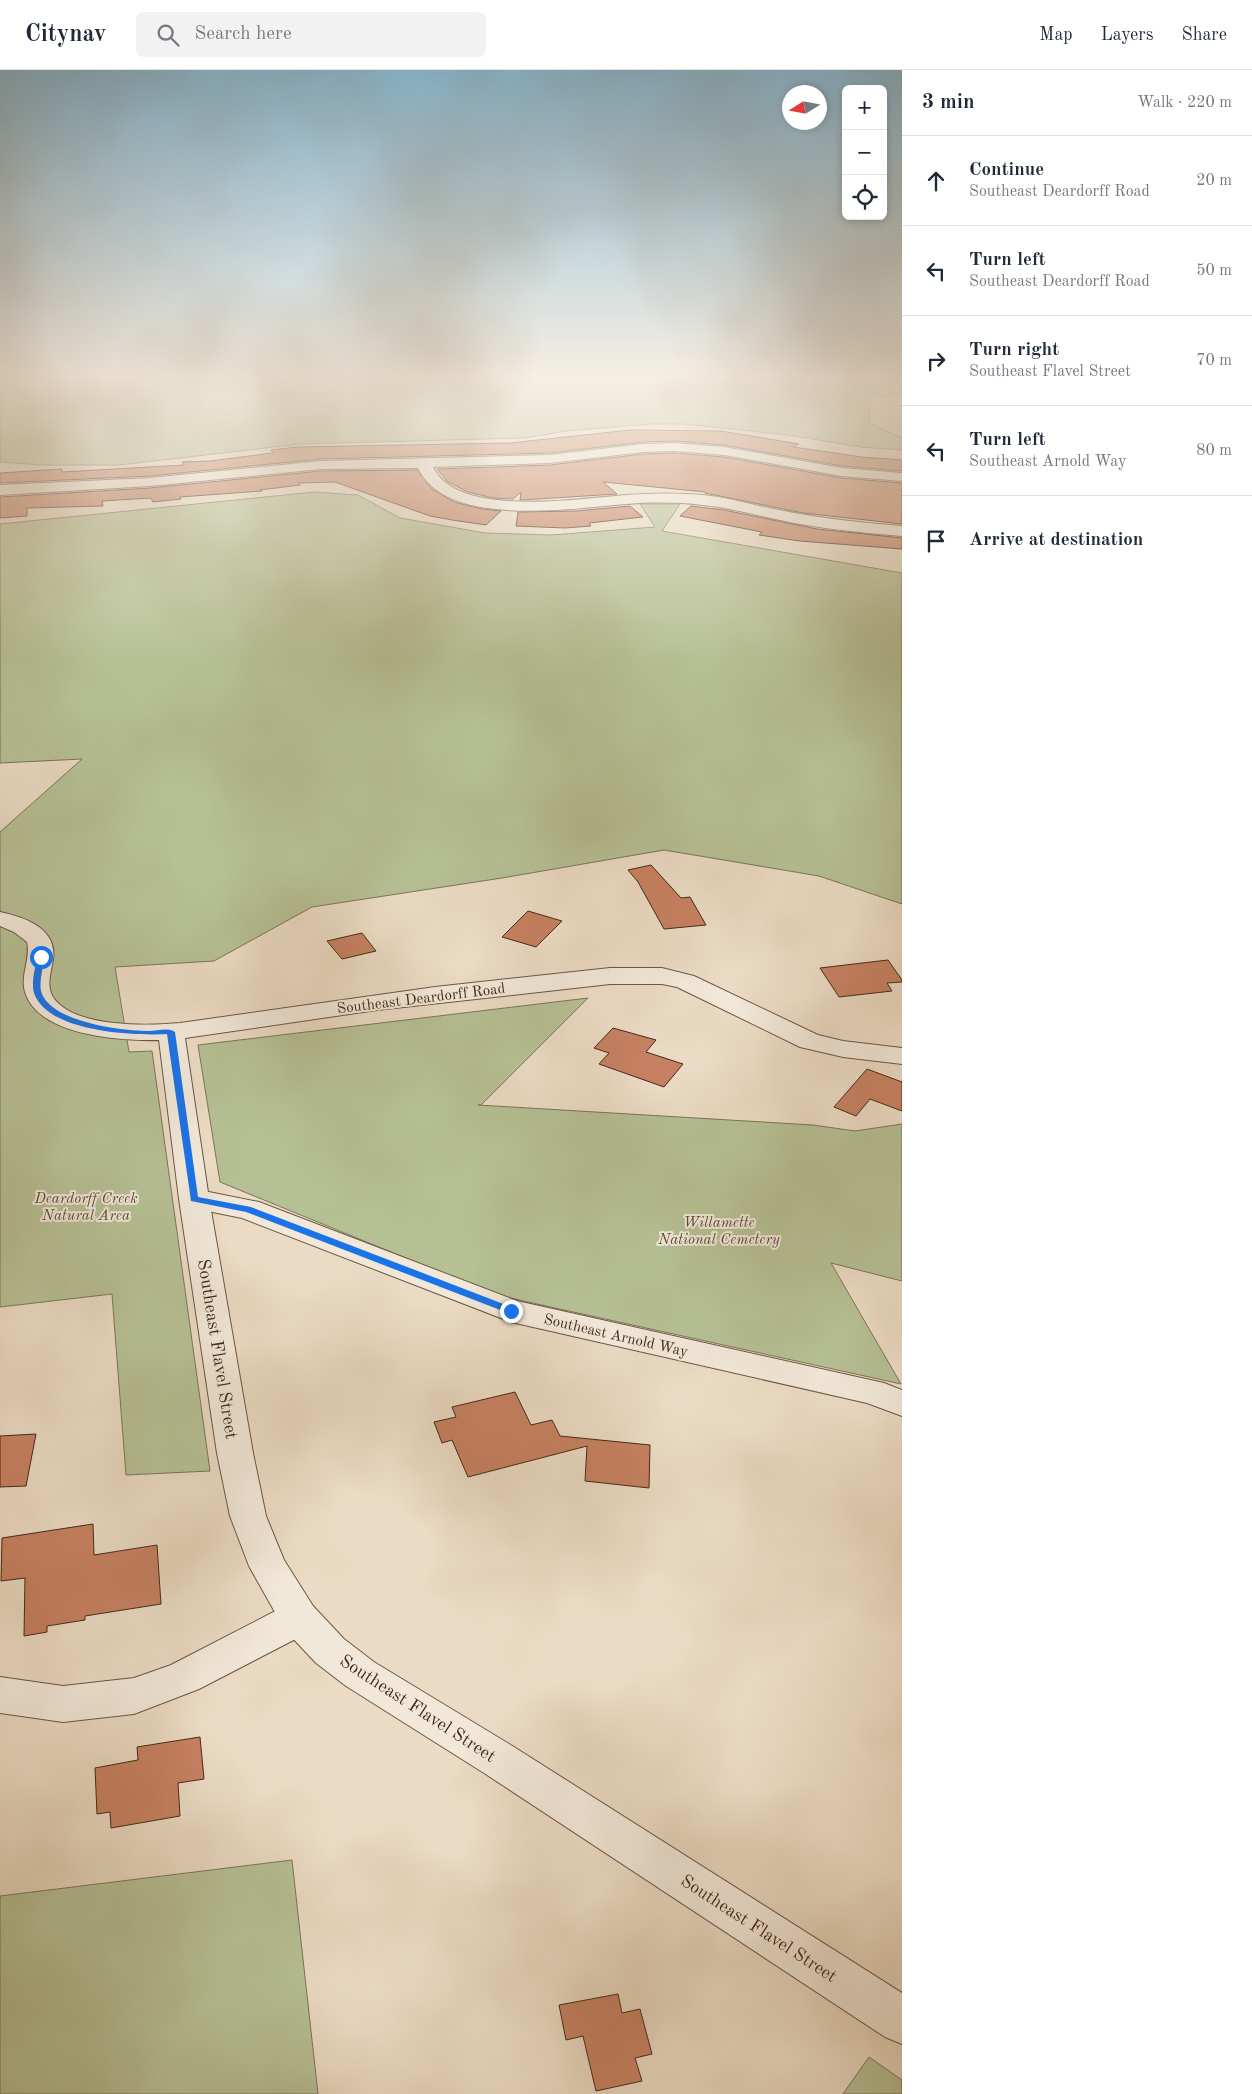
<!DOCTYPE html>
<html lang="en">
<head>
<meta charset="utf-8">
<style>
  body { margin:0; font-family:"Old Standard TT",serif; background:#f2f2f3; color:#1f2937 }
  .controls { position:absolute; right:15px; top:15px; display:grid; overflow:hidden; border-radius:8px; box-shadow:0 2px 8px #0003 }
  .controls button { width:45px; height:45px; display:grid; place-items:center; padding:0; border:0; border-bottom:1px solid #e0e1e3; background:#fff; color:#1f2937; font:25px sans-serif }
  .compass { position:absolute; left:782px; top:15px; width:45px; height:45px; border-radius:50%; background:#fff; box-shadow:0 2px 8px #0003; rotate:259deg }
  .stop { position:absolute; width:15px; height:15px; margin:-11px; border:4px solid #1a73e8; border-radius:50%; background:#fff }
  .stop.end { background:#1a73e8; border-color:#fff; box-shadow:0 1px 5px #0008 }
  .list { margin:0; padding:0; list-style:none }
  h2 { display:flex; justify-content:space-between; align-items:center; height:65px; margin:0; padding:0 20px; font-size:21px }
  h2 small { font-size:16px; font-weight:400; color:#747a83 }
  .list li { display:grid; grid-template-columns:32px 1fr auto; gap:15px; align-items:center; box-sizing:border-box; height:90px; padding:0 20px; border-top:1px solid #e0e1e3 }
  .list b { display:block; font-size:19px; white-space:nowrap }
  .list p { margin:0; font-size:16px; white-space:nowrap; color:#747a83 }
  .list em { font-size:16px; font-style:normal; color:#747a83 }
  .icon { flex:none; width:28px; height:28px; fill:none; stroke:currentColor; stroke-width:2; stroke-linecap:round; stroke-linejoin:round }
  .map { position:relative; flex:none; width:902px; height:2024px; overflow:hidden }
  header { display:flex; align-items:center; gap:30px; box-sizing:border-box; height:70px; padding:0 25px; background:#fff; border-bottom:1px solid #e0e1e3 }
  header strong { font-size:24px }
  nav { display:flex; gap:28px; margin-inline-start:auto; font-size:18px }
  .search { width:350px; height:45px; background:#f2f2f3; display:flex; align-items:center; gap:12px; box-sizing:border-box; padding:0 18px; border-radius:8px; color:#747a83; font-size:19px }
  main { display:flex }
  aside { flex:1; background:#fff }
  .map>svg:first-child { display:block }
  .green { fill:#b6c095; stroke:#7c7558 }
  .building { fill:#c78162; stroke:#422a1a }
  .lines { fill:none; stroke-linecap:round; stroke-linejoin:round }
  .minor-casing { stroke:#6c5644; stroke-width:2 }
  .tertiary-casing { stroke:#6c5644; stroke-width:2 }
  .minor { fill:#f2e8d9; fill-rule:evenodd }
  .tertiary { fill:#f2e8d9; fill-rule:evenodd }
  .route { fill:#1a73e8 }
  .labels { text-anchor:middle; stroke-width:4; stroke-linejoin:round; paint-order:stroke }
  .street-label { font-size:15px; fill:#422a1a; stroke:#f2e8d9 }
  .park-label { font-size:15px; font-style:italic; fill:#594833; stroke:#f2e8d9 }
  .near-street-label { font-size:18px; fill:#422a1a; stroke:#f2e8d9 }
</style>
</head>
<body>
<header>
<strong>Citynav</strong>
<div class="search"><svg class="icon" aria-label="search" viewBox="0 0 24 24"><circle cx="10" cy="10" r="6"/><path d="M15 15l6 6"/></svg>Search here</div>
<nav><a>Map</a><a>Layers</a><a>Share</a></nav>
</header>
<main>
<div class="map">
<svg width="902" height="2024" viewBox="0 0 902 2024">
  <rect width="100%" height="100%" fill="#ebdbc4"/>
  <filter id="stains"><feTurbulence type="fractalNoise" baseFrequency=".004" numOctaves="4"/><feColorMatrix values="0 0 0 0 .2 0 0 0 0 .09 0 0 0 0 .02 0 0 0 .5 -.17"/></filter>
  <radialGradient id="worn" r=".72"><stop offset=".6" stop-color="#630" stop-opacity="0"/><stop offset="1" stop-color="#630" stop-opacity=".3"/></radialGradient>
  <path class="green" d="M0,308H893L902,311V325L871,327L869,353L902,368V380L861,377L789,365L683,354H650L567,361L524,368L300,374L119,395H41L0,392Z
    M314,422L358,425L400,448L485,463L551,465L655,457L640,434H680L662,461L902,503V834L819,806L664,780L502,808L312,837L214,891L115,897L129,982L152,981L210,1401L126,1405L112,1224L0,1237V762L82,689L0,693V454Z
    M588,928L481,1035H478L813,1055L855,1061L902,1054V1211L831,1193L901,1314L496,1225L220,1112L198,975Z
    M292,1790L318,2024H0V1826Z
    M869,1987L902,2010V2024H843Z"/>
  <path class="building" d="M630,360L721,361L799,374L793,377L862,387L902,390V401L842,396L724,375L675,371L643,372L550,383L321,389L150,406L0,413V403L62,399V402L184,395L182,392L210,391L273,383L271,380L297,377L510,373Z
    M675,383L724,387L842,408L902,413V454L803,443L705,423L706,422L603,412L617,424L522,430H520L521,422L513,429L493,428L468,422L448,412L437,399L550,395L643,384Z
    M417,400L432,419L454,432L482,439L501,441L486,455L452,450L430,446L335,412L299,413L300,415L260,420L262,421L180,427L181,429L153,432L151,428L102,431L103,436L27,438V446L0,448V427L150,418L321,401Z
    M630,436L643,447L589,453L591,456L565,458L516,456L518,442L576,441Z
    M691,436L724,440L817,459L902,468V479L800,471L759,465L762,462L680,446Z
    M651,795L681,828L690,827L706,855L664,859L638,812L628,800Z
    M528,841L562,851L536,877L502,867Z
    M362,863L376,881L342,889L327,871Z
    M888,890L902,910V912L887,913L892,921L839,927L820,898Z
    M613,958L656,970L646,982L683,994L664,1017L599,994L609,983L594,978Z
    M867,999L902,1012V1041L870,1029L856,1046L834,1037Z
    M515,1322L531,1355L552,1350L560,1366L650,1375L649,1418L585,1411L587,1376L468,1407L452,1370L442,1373L434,1352L456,1347L452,1337Z
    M36,1364L26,1416L0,1417V1366Z
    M93,1454L94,1485L157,1475L161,1534L85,1546V1550L47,1556V1562L24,1566L25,1508L1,1511L2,1468Z
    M200,1667L204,1709L178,1713L180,1746L111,1758L110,1742L97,1744L95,1698L138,1690L137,1677Z
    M618,1924L622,1943L640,1939L652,1984L635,1988L642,2011L596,2021L583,1966L566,1970L559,1935Z"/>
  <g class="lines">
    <g class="minor-casing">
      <path id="minor" d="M675,373L724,377L842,398L902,403V411L842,406L724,385L675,381L643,382L550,393L433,397C457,449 581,428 627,425C652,423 678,423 703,425C732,428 760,437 789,442C826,449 864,453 902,456V466C864,463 826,459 789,452C760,446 732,438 703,435C678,432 652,432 627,434C573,438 446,459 418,398L321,399L150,416L0,425V415L150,408L321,391L550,385L643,374Z
        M194,1119L259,1132L517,1231L884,1313L902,1320V1346L867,1333L511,1252L242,1148L183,1136L179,1129L183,1122Z
        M299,1532L313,1536L318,1548L313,1560L199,1619L134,1644L63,1652L0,1643V1607L63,1616L134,1608L171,1595L285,1536Z"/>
    </g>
    <g class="tertiary-casing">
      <path id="tertiary" d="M0,842C24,847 58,858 53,890C51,902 46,916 53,927C73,958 148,956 180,953L435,917L610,898H662L694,906L818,965L843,971L902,978V994L843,987L800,977L677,917L662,914H610L377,940L185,968L209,1129L253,1383L266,1446L284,1490L313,1536L344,1569L374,1592L514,1677L902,1923V1974L885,1967L484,1703L346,1616L316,1593L285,1560L249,1496L230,1446L217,1383L179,1129L159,970C121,971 38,966 25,922C20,905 31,889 27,872L14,862L0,856Z"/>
    </g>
    <use href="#minor" class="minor"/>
    <use href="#tertiary" class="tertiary"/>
  </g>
  <linearGradient id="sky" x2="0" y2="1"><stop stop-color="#88b7d1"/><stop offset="0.52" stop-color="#f6efe4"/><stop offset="1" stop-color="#f6efe4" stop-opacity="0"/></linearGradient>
  <rect width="902" height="591" fill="url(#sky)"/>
  <path class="route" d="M39,885L45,887C43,898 39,910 41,921C49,952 122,961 149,961C157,961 168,957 175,962L198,1127L251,1137L514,1238V1243H508L246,1142L191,1131L167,964C134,966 47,962 34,923C31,913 35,895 39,885Z"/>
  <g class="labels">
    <g class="street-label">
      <text transform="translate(421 928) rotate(-7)" y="5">Southeast Deardorff Road</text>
      <text transform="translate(616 1265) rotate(13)" y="5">Southeast Arnold Way</text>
    </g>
    <g class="park-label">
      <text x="86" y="1133">Deardorff Creek<tspan x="86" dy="17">Natural Area</tspan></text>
      <text x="719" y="1157">Willamette<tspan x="719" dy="17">National Cemetery</tspan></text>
    </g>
    <g class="near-street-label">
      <text transform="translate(218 1279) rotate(81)" y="6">Southeast Flavel Street</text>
      <text transform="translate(418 1638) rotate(33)" y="6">Southeast Flavel Street</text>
      <text transform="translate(759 1858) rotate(33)" y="6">Southeast Flavel Street</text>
    </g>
  </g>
  <rect width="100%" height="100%" filter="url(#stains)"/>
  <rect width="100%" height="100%" fill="url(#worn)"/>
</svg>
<div class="controls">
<button>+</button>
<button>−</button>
<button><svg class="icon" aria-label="locate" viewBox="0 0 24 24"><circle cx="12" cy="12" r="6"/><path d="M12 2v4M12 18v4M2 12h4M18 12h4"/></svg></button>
</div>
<svg class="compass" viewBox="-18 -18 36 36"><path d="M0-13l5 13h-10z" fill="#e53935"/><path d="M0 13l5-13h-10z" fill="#747a83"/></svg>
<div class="stop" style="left:41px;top:887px"></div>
<div class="stop end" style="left:511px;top:1241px"></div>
</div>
<aside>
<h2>3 min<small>Walk · 220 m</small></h2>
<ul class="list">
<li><svg class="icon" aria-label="ahead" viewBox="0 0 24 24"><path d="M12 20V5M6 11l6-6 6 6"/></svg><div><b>Continue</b><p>Southeast Deardorff Road</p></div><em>20 m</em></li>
<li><svg class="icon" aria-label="left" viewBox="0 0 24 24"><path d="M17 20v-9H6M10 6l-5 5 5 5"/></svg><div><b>Turn left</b><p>Southeast Deardorff Road</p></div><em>50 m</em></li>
<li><svg class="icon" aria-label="right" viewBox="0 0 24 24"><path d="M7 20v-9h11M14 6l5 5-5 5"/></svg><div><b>Turn right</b><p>Southeast Flavel Street</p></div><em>70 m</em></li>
<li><svg class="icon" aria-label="left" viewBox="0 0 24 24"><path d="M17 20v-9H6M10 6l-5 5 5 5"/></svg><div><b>Turn left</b><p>Southeast Arnold Way</p></div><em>80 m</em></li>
<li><svg class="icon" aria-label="arrive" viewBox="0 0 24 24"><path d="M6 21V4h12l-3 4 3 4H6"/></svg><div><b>Arrive at destination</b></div></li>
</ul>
</aside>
</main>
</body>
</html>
